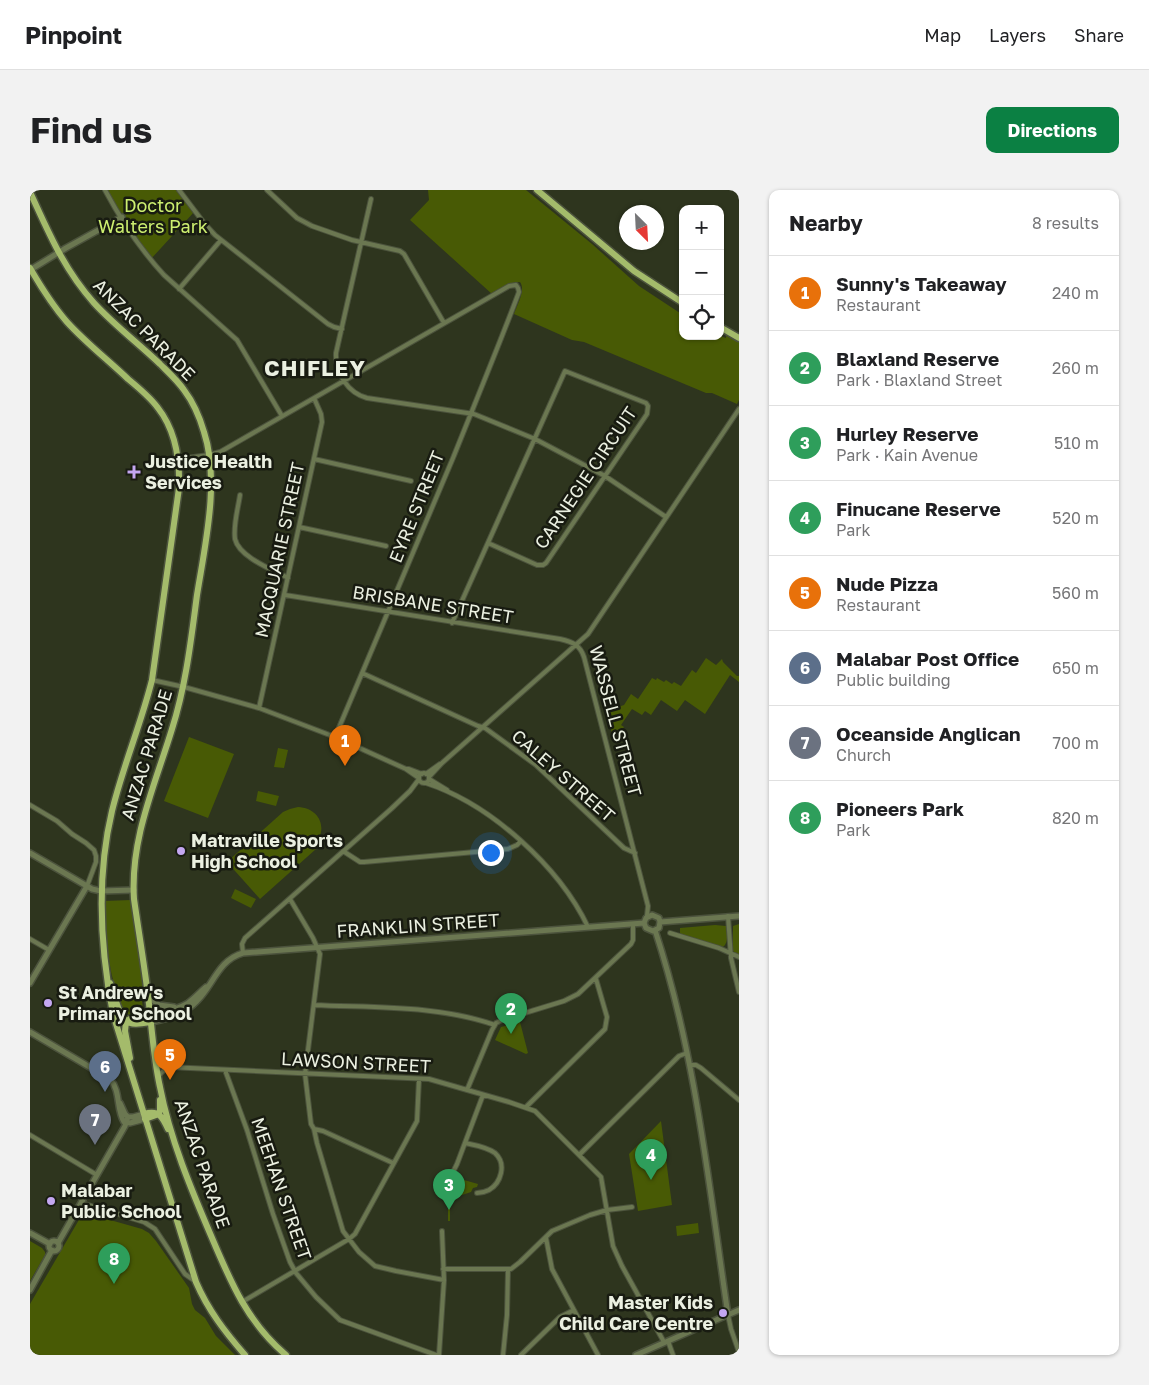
<!DOCTYPE html>
<html lang="en">
<head>
<meta charset="utf-8">
<style>
  body { margin:0; font-family:"Golos Text",sans-serif; background:#f2f2f2; color:#202124 }
  .controls { position:absolute; right:15px; top:15px; display:grid; overflow:hidden; border-radius:10px; box-shadow:0 1px 4px #0004 }
  .controls button { width:45px; height:45px; display:grid; place-items:center; padding:0; border:0; border-bottom:1px solid #e0e0e0; background:#fff; color:#202124; font:25px sans-serif }
  .compass { position:absolute; left:589px; top:15px; width:45px; height:45px; border-radius:50%; background:#fff; box-shadow:0 1px 4px #0004; rotate:156deg }
  .you { position:absolute; left:460px; top:662px; width:18px; height:18px; margin:-12px; border:4px solid #fff; border-radius:50%; background:#1a73e8; box-shadow:0 0 0 8px #1a73e833 }
  .badge { display:grid; place-items:center; width:32px; height:32px; border-radius:50%; background:#0b8043; color:#fff; font-size:16px; font-weight:700 }
  .pin { position:absolute; translate:-50% -41px; filter:drop-shadow(0 1px 2px #0008) }
  .pin::after { content:''; position:absolute; top:26px; width:18px; height:15px; background:inherit; clip-path:polygon(0 0,100% 0,50% 100%) }
  .list { margin:0; padding:0; list-style:none }
  h2 { display:flex; justify-content:space-between; align-items:center; height:65px; margin:0; padding:0 20px; font-size:21px }
  h2 small { font-size:16px; font-weight:400; color:#757577 }
  .list li { display:grid; grid-template-columns:32px 1fr auto; gap:15px; align-items:center; box-sizing:border-box; height:75px; padding:0 20px; border-top:1px solid #e0e0e0 }
  .list b { display:block; font-size:19px; white-space:nowrap }
  .list p { margin:0; font-size:16px; white-space:nowrap; color:#757577 }
  .list em { font-size:16px; font-style:normal; color:#757577 }
  .icon { flex:none; width:28px; height:28px; fill:none; stroke:currentColor; stroke-width:2; stroke-linecap:round; stroke-linejoin:round }
  .map { position:relative; flex:none; width:709px; height:1165px; overflow:hidden; border-radius:10px }
  header { display:flex; align-items:center; gap:30px; box-sizing:border-box; height:70px; padding:0 25px; background:#fff; border-bottom:1px solid #e0e0e0 }
  header strong { font-size:24px }
  nav { display:flex; gap:28px; margin-inline-start:auto; font-size:18px }
  .intro { display:flex; align-items:center; justify-content:space-between; box-sizing:border-box; height:120px; padding:0 30px }
  h1 { margin:0; font-size:35px }
  .button { padding:12px 22px; border-radius:10px; background:#0b8043; color:#fff; font-size:18px; font-weight:700 }
  main { display:flex; gap:30px; padding:0 30px }
  aside { flex:1; background:#fff; border-radius:10px; box-shadow:0 1px 4px #0004 }
  .map>svg:first-child { display:block }
  .green { fill:#485a05 }
  .lines { fill:none; stroke-linecap:round; stroke-linejoin:round }
  .minor-casing { stroke:#4c533d; stroke-width:6 }
  .tertiary-casing { stroke:#4c533d; stroke-width:8 }
  .primary-casing { stroke:#4c533d; stroke-width:9 }
  .minor { stroke:#6b7751; stroke-width:4 }
  .tertiary { stroke:#6b7751; stroke-width:5 }
  .primary { stroke:#a4bb6b; stroke-width:6 }
  .poi-dot { fill:#c4a7f1; stroke:#181b11; stroke-width:2 }
  .labels { text-anchor:middle; stroke-width:5; stroke-linejoin:round; paint-order:stroke }
  .park-label { font-size:18px; fill:#cdef70; stroke:#181b11 }
  .street-label { font-size:18px; fill:#ebf0e1; stroke:#181b11 }
  .poi-label { font-size:18px; font-weight:bold; fill:#ebf0e1; stroke:#181b11; text-anchor:start }
  .district-label { font-size:22px; font-weight:bold; letter-spacing:1px; fill:#ebf0e1; stroke:#181b11 }
</style>
</head>
<body>
<header>
<strong>Pinpoint</strong>
<nav><a>Map</a><a>Layers</a><a>Share</a></nav>
</header>
<div class="intro"><h1>Find us</h1><a class="button">Directions</a></div>
<main>
<div class="map">
<svg width="709" height="1165" viewBox="0 0 709 1165">
  <rect width="100%" height="100%" fill="#2e351e"/>
  <path class="green" d="M75,0H149L165,21L120,70L107,50Z
    M398,0H496L562,54L609,96L653,125V146H690L696,148V146L709,152V210L707,214L682,203H676L554,152L542,150L484,124C487,115 496,100 490,92L482,93L462,104L380,30L399,10Z
    M676,468L686,475L692,469L693,472L707,486H709V492L700,485L675,524L655,510L647,521L631,510L621,525L615,521L612,525L602,519L591,535L594,537L584,551L571,502L591,516L594,515L601,504L608,509L622,488L626,490L627,488L634,492L636,490L642,494L644,492L651,496L662,480L666,483Z
    M159,547L204,564L178,628L134,611Z
    M248,558L258,560L254,578L244,577Z
    M228,601L249,606L246,616L226,611Z
    M268,617C291,618 299,641 283,656L286,659L230,709L197,672L253,622L260,619Z
    M205,699L226,709L221,718L201,708Z
    M101,710L116,806L112,809L113,822L94,825C79,788 75,750 74,711Z
    M709,734V765L705,763L703,761V736Z
    M685,735L696,736C697,743 699,752 693,757L650,744V738Z
    M490,832L498,863L496,864L465,850L471,837Z
    M631,931L642,1015L608,1021L599,964Z
    M427,988L448,994L447,997L443,998L441,1002L420,1009V1031H418V1008Z
    M59,1024L112,1039L119,1043L126,1051L159,1098L162,1114L165,1120L175,1128L186,1146L205,1165H0V1114L50,1028Z
    M668,1033L669,1043L647,1046L646,1036Z
    M0,1051L12,1058L15,1062V1065L0,1091Z"/>
  <g class="lines">
    <g class="minor-casing">
      <path id="minor" d="M75,0C91,30 111,60 134,85L207,150L252,226
        M149,0L174,33L185,45L298,134L304,137L312,139
        M237,0L267,28L282,36L322,50L370,61L374,64L414,133
        M341,9L306,163C305,183 318,203 337,208L444,224L505,249L575,286L636,327
        M149,99L191,50
        M149,269L179,265L190,262L479,96L486,95L488,98L489,102C468,158 445,213 423,268C384,361 344,454 305,547
        M284,269L381,291
        M210,305C208,319 203,335 205,349C209,367 243,380 258,388
        M269,337L356,356
        M255,405L530,449C543,452 550,455 554,467L618,716L617,726
        M422,433L535,181L616,213L618,216L617,224L516,373L513,375H507L458,353
        M332,483L448,536L455,538L506,575L594,658L605,663
        M122,490L154,497L229,518L305,547L376,579L389,588
        M229,518L292,232L291,224L284,208
        M376,579H379L392,584
        M389 588a5 5 0 1 1 10 0a5 5 0 1 1-10 0Z
        M396,584L410,574
        M399,587L412,573L558,444L709,219
        M399,589L417,600
        M396,593C460,614 529,676 558,737
        M0,615L27,631L42,644L56,653L64,660L66,666V672L57,696
        M313,661L330,672H334L478,659L487,655L491,651
        M260,709L283,748L290,764L275,884L281,934L284,939L287,953L313,1041L329,1062L345,1076L366,1081L414,1090
        M698,726L701,768L709,802
        M640,743L689,758L709,767
        M0,749L19,760
        M213,763L212,754L215,748L361,619L380,601L389,589
        M284,815C344,818 407,815 465,835
        M126,870L138,877L399,889L479,912L505,921L571,987L583,1056L592,1076L634,1152
        M660,875H666L671,878L709,910
        M195,880L217,940L243,1024L260,1072L266,1083L286,1107L310,1130L406,1165
        M128,887L131,883L138,877
        M437,900L462,840L466,833L472,830L534,811L548,804L601,754L603,750V734
        M496,917L575,839L577,827L566,789
        M284,939L293,941L363,973
        M0,945L67,985
        M435,953C445,955 457,957 465,963C477,974 471,993 459,1000C455,1002 451,1003 447,1003
        M549,965L649,866L657,863
        M420,988L427,974L453,905
        M51,1012L55,1014L114,1032L125,1039L155,1084L165,1091
        M516,1048L522,1079L568,1165
        M413,1079H481L490,1072L522,1041L560,1025L577,1020L602,1017
        M212,1112L319,1049L325,1044L387,931L389,889
        M698,1125L701,1139L709,1162
        M638,1151L643,1165
        M409,1165L414,1090L412,1041
        M473,1165L477,1125L478,1079
        M491,1165L530,1127L544,1120"/>
    </g>
    <g class="tertiary-casing">
      <path id="tertiary" d="M0,80L36,58L92,27
        M0,663L62,699L71,701L104,700
        M630,732L709,726
        M614,733L616,738L623,741L629,738L630,732
        M614,733L616,728L622,725L629,728L630,732
        M625,740C666,865 679,997 698,1125
        M0,793L57,696
        M118,806L129,815L144,817
        M120,825C133,822 147,820 158,813C165,808 170,802 176,797
        M121,832C138,829 155,824 167,811C183,796 188,770 213,763L614,733
        M0,842L80,889C91,901 86,919 94,932L100,933L115,929
        M90,913L95,924L98,927H103L114,924
        M0,1043L20,1054
        M19 1056a5 5 0 1 1 10 0a5 5 0 1 1-10 0Z
        M28,1053L95,936L98,927
        M0,1100L22,1060
        M606,1165L709,1120"/>
    </g>
    <g class="primary-casing">
      <path id="primary" d="M507,0L604,81L653,113
        M0,2C19,43 33,78 64,113C84,135 108,153 130,174C138,182 147,190 154,200C163,212 170,228 174,242C190,291 175,355 167,405C161,450 156,495 142,539C125,595 100,649 104,709C109,744 115,779 119,814C122,842 124,870 130,897C140,949 161,999 182,1048C201,1093 218,1133 256,1165
        M0,78C11,97 23,116 37,132C55,152 78,170 98,189C109,198 120,207 128,218C146,241 150,270 149,298L122,490C111,534 93,576 82,621C66,688 70,757 83,824L166,1092C178,1120 195,1142 215,1165
        M690,137L709,148
        M80,793C85,804 88,829 100,833C106,835 115,833 121,832
        M100,868L95,841L96,832L100,829L120,825
        M114,924C129,920 132,926 138,939
        M115,929L129,924L130,920V910"/>
    </g>
    <use href="#minor" class="minor"/>
    <use href="#tertiary" class="tertiary"/>
    <use href="#primary" class="primary"/>
  </g>
  <g class="poi-dot">
    <path d="M101.5 274.5h5v5h5v5h-5v5h-5v-5h-5v-5h5z"/>
    <circle cx="151" cy="661" r="5"/>
    <circle cx="18" cy="813" r="5"/>
    <circle cx="21" cy="1011" r="5"/>
    <circle cx="693" cy="1123" r="5"/>
  </g>
  <g class="labels">
    <g class="park-label">
      <text x="123" y="22">Doctor<tspan x="123" dy="21">Walters Park</tspan></text>
    </g>
    <g class="street-label">
      <text transform="translate(114 140) rotate(45)" y="6">ANZAC PARADE</text>
      <text transform="translate(556 288) rotate(-56)" y="6">CARNEGIE CIRCUIT</text>
      <text transform="translate(387 317) rotate(-68)" y="6">EYRE STREET</text>
      <text transform="translate(250 360) rotate(-78)" y="6">MACQUARIE STREET</text>
      <text transform="translate(403 415) rotate(9)" y="6">BRISBANE STREET</text>
      <text transform="translate(585 531) rotate(75)" y="6">WASSELL STREET</text>
      <text transform="translate(117 565) rotate(-73)" y="6">ANZAC PARADE</text>
      <text transform="translate(533 586) rotate(41)" y="6">CALEY STREET</text>
      <text transform="translate(388 736) rotate(-4)" y="6">FRANKLIN STREET</text>
      <text transform="translate(326 873) rotate(3)" y="6">LAWSON STREET</text>
      <text transform="translate(172 974) rotate(71)" y="6">ANZAC PARADE</text>
      <text transform="translate(251 999) rotate(71)" y="6">MEEHAN STREET</text>
    </g>
    <g class="poi-label">
      <text x="115" y="278">Justice Health<tspan x="115" dy="21">Services</tspan></text>
      <text x="161" y="657">Matraville Sports<tspan x="161" dy="21">High School</tspan></text>
      <text x="28" y="809">St Andrew's<tspan x="28" dy="21">Primary School</tspan></text>
      <text x="31" y="1007">Malabar<tspan x="31" dy="21">Public School</tspan></text>
      <text x="683" y="1119" text-anchor="end">Master Kids<tspan x="683" dy="21">Child Care Centre</tspan></text>
    </g>
    <g class="district-label">
      <text x="285" y="186">CHIFLEY</text>
    </g>
  </g>
</svg>
<div class="controls">
<button>+</button>
<button>−</button>
<button><svg class="icon" aria-label="locate" viewBox="0 0 24 24"><circle cx="12" cy="12" r="6"/><path d="M12 2v4M12 18v4M2 12h4M18 12h4"/></svg></button>
</div>
<svg class="compass" viewBox="-18 -18 36 36"><path d="M0-13l5 13h-10z" fill="#e53935"/><path d="M0 13l5-13h-10z" fill="#757577"/></svg>
<div class="you"></div>
<div class="pin badge" style="left:315px;top:576px;background:#e8710a">1</div>
<div class="pin badge" style="left:481px;top:844px;background:#2e9e5b">2</div>
<div class="pin badge" style="left:419px;top:1020px;background:#2e9e5b">3</div>
<div class="pin badge" style="left:621px;top:990px;background:#2e9e5b">4</div>
<div class="pin badge" style="left:140px;top:890px;background:#e8710a">5</div>
<div class="pin badge" style="left:75px;top:902px;background:#5c6f8a">6</div>
<div class="pin badge" style="left:65px;top:955px;background:#6b7280">7</div>
<div class="pin badge" style="left:84px;top:1094px;background:#2e9e5b">8</div>
</div>
<aside>
<h2>Nearby<small>8 results</small></h2>
<ul class="list">
<li><span class="badge" style="background:#e8710a">1</span><div><b>Sunny's Takeaway</b><p>Restaurant</p></div><em>240 m</em></li>
<li><span class="badge" style="background:#2e9e5b">2</span><div><b>Blaxland Reserve</b><p>Park · Blaxland Street</p></div><em>260 m</em></li>
<li><span class="badge" style="background:#2e9e5b">3</span><div><b>Hurley Reserve</b><p>Park · Kain Avenue</p></div><em>510 m</em></li>
<li><span class="badge" style="background:#2e9e5b">4</span><div><b>Finucane Reserve</b><p>Park</p></div><em>520 m</em></li>
<li><span class="badge" style="background:#e8710a">5</span><div><b>Nude Pizza</b><p>Restaurant</p></div><em>560 m</em></li>
<li><span class="badge" style="background:#5c6f8a">6</span><div><b>Malabar Post Office</b><p>Public building</p></div><em>650 m</em></li>
<li><span class="badge" style="background:#6b7280">7</span><div><b>Oceanside Anglican</b><p>Church</p></div><em>700 m</em></li>
<li><span class="badge" style="background:#2e9e5b">8</span><div><b>Pioneers Park</b><p>Park</p></div><em>820 m</em></li>
</ul>
</aside>
</main>
</body>
</html>
